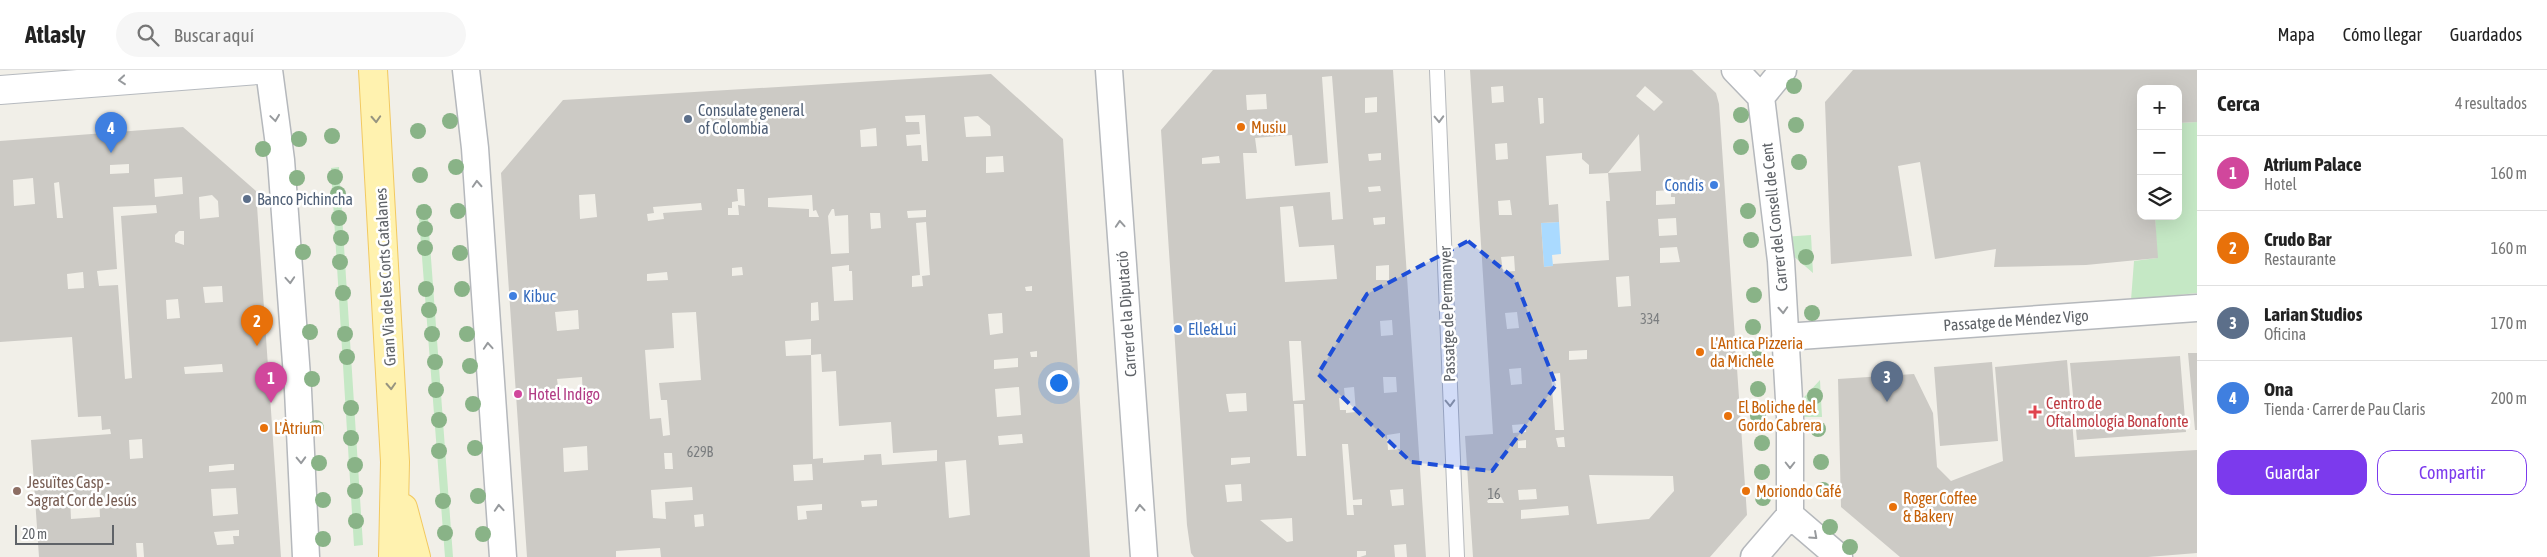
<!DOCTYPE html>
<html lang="es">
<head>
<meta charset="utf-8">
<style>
  body { margin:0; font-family:"Asap Condensed",sans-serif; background:#f6f6f6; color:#222 }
  .controls { position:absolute; right:15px; top:15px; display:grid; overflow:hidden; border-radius:10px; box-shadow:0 5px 20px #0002 }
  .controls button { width:45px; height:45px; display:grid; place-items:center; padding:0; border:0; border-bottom:1px solid #e0e0e0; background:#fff; color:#222; font:25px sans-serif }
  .scale { position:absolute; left:15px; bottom:12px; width:99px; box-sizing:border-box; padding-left:5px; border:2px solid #5f6368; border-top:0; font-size:14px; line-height:18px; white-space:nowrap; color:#5f6368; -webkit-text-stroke:4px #fff; paint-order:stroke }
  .you { position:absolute; left:1058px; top:312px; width:18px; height:18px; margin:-12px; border:4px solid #fff; border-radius:50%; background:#1a73e8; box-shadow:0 0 0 8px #1a73e833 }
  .badge { display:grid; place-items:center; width:32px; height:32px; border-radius:50%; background:#7c3aed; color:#fff; font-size:16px; font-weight:700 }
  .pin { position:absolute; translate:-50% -41px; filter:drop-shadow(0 1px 2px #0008) }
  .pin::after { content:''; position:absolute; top:26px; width:18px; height:15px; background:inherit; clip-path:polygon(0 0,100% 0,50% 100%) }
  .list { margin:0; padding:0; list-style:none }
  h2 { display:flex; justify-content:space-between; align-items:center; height:65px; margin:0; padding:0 20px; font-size:21px }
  h2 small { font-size:16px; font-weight:400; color:#767676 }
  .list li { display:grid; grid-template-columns:32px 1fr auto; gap:15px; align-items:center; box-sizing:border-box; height:75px; padding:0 20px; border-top:1px solid #e0e0e0 }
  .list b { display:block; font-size:19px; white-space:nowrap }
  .list p { margin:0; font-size:16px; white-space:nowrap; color:#767676 }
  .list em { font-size:16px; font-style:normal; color:#767676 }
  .actions { display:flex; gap:10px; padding:15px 20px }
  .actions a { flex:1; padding:11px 0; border:1px solid #7c3aed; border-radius:15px; text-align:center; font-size:18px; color:#7c3aed }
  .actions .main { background:#7c3aed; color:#fff }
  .icon { flex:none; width:28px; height:28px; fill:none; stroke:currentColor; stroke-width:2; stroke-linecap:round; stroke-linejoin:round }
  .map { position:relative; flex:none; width:2197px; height:487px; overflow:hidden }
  header { display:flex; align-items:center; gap:30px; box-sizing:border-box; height:70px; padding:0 25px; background:#fff; border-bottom:1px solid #e0e0e0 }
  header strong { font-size:24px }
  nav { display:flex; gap:28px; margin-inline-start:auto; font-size:18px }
  .search { width:350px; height:45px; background:#f6f6f6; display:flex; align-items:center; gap:12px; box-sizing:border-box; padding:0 18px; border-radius:28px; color:#767676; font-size:19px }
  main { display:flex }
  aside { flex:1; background:#fff }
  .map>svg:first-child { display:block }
  .green { fill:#c5e8c5 }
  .water { fill:#aadaff }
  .building { fill:#cccac5; fill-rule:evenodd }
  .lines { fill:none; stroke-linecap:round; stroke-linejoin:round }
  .lane-casing { stroke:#b5b8bc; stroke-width:16 }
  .street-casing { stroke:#b5b8bc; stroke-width:29 }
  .secondary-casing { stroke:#b6babf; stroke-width:30 }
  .primary-casing { stroke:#f2c960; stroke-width:30 }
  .lane { stroke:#fff; stroke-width:14 }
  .street { stroke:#fff; stroke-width:26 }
  .secondary { stroke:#fff; stroke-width:28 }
  .primary { stroke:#fff2af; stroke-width:28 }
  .tree { fill:#89b387 }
  .oneway { stroke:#979a9d }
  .oneway2 { stroke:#979581 }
  .marked { fill:#1d4ed8; fill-opacity:0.2; stroke:#1d4ed8; stroke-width:4; stroke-dasharray:10 6; stroke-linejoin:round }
  .service-dot { fill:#5c6f8a; stroke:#fff; stroke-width:2 }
  .food-dot { fill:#e8710a; stroke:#fff; stroke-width:2 }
  .shop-dot { fill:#3f7fe0; stroke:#fff; stroke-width:2 }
  .hotel-dot { fill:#d1479c; stroke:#fff; stroke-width:2 }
  .health-dot { fill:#e0444e; stroke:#fff; stroke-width:2 }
  .education-dot { fill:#8d6e63; stroke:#fff; stroke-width:2 }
  .labels { text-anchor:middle; stroke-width:5; stroke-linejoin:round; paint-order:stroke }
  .number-label { font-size:14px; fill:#7a7d7f }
  .service-label { font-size:16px; fill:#4e5e75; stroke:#fff; text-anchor:start }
  .food-label { font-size:16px; fill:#c56008; stroke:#fff; text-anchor:start }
  .shop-label { font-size:16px; fill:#366cbe; stroke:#fff; text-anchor:start }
  .street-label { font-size:16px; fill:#5f6368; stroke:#fff }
  .hotel-label { font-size:16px; fill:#b23c85; stroke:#fff; text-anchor:start }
  .health-label { font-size:16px; fill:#be3a42; stroke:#fff; text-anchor:start }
  .education-label { font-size:16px; fill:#785e54; stroke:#fff; text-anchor:start }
</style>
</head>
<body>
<header>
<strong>Atlasly</strong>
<div class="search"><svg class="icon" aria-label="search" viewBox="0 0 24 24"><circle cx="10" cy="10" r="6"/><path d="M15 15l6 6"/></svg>Buscar aquí</div>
<nav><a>Mapa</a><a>Cómo llegar</a><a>Guardados</a></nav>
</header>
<main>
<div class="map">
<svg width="2197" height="487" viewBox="0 0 2197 487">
  <rect width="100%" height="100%" fill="#f1efe8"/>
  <path class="green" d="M2197,52V223L2131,230L2134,191L2157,188L2155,146H2178V53Z
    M339,97L363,475L354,476L331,98Z
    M427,134L453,487H445L418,135Z
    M1811,165L1813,203L1783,177V167Z
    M1820,310L1822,347H1795L1794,338Z"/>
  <path class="water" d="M1559,152L1561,184L1552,185L1553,196L1544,197L1541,153Z"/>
  <path class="building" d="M1213,0H1393L1426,487H1407L1406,474L1394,475L1395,487H1360L1366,485V481H1357V487H1194L1191,483L1187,455L1161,60ZM1332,6L1343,149L1332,150L1330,122L1246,129L1243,83H1257L1255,68L1292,65L1295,96L1328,93L1322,7ZM1266,24L1267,39L1247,40L1246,25ZM1377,27V42L1365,43V28ZM1381,83V90L1369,91L1368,84ZM1219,86L1220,93L1202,94V88ZM1380,116L1381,121L1369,122L1368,117ZM1293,136L1299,177L1334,175L1337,209L1285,212L1280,137ZM1385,147V154L1374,155L1373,148ZM1389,195V210H1376V196ZM1392,250L1393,265L1381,266L1380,251ZM1289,271H1301L1305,330L1293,331ZM1383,307H1396L1397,322L1384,323ZM1354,317L1356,342L1346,343V340H1340L1339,328H1345L1344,318ZM1246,323L1247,341L1229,342L1226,324ZM1294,334H1303L1306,386H1297ZM1400,363V379L1388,380L1387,365ZM1342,374H1348L1353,430L1362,429V435H1353L1354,445H1347ZM1250,387V393L1231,395V388ZM1241,414L1242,431L1227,432L1225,415ZM1403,419L1404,435L1392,436L1390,420ZM1292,448L1293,471L1287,472L1260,450Z
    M1470,0H1692L1716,23L1719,34L1747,445L1710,487H1473L1465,366L1493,364ZM1503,16L1504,32L1492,33L1491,17ZM1645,16L1663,32L1654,41L1636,26ZM1538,28H1543L1544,53L1540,54ZM1639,64L1641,101L1608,103L1610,131H1606L1609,190L1553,194V196L1544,197L1541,153L1559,152L1558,134L1549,135L1546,86L1582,83V89L1589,95V104L1608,103ZM1507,73L1508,89L1496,90L1495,74ZM1671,120V127H1675V134L1656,135V121ZM1510,130L1512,145H1499L1498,131ZM1676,148L1677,165L1659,166L1658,149ZM1677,177L1680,192L1660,193V178ZM1514,186L1515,201L1503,202L1501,187ZM1629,206L1631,236L1618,237L1616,207ZM1517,242L1519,258L1507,259L1505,243ZM1587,280V289L1569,290V281ZM1521,298L1522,314L1511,315L1509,299ZM1560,303L1564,360H1555L1551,304ZM1525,354L1526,362L1513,363L1512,355ZM1564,367L1565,377H1558L1556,368ZM1526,370V378H1518V371ZM1589,405L1673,406L1674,421L1649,449L1597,454ZM1536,419L1537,429L1519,430L1518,420ZM1501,427L1504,433H1488L1487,431L1491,428ZM1568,436L1569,445L1521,449V440Z
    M1853,0H2197V52L2178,53V19H2141V146H2155L2158,188L2086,195L1994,197L1996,179L1935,189L1920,92L1898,96L1912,186L1831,194L1825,32Z
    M991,4L1063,69L1090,487H661L660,478L616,481V487H527L501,103L563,30ZM925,45L928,91H922L921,75L907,76L906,65L920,64L919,52H906L905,46ZM978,46L990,56L991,66L966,67L964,47ZM876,58L877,76L861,77L860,60ZM1003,86L1004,102L986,103V87ZM737,119H744L745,136L738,135L739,145H728V138H732V132L738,131ZM595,124L597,147L580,149L579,125ZM812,125L813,141L816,140L819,147H809V139L768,137V128ZM701,133L702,140L663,143L664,149L648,151L647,144L654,143L653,137ZM832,139H834L835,146L848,145L849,183L831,184L828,146ZM926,140V147L908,148L907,141ZM870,143H880L881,158L871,159ZM926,152L930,205L922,206L923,216L912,217V206L920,205L916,153ZM849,195V201H852L853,230L834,231L832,197ZM742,197L743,205L732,206V198ZM667,202L668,210L647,211V204ZM1032,216V221H1026L1025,217ZM818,232L819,250L811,251V233ZM578,240L579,259L557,261L555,242ZM696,242L701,310L659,313L661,330H667L670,365L663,366L661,348L650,349L645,280L674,278L672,243ZM1002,243L1003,263L990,265L988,244ZM811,269V285L786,286L785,271ZM1037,281V287H1031L1030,282ZM821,284L822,302L836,301L839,356L891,352L893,383L937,380V391L882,395L881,384L864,385V390L823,393V388L813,389L811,285ZM1018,288V297L994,299V290ZM582,307L583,330L560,331L557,309ZM1019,317L1021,345L997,347L995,319ZM1022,364L1023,373L999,375L998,366ZM587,376L588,400L564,402L563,378ZM664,383H672L673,399H665ZM966,390L970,445L949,448L945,392ZM812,394L813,410L794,411L793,395ZM692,417L693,430L665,432L666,449L653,448L651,420ZM877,430V436L862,437L861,431ZM822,434V440L806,441L807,449L798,450L797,436ZM703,444L704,456L695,457L694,445Z
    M183,57L256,121L281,487H144L143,473H136L137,487H39L31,370L111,364L110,359L102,360L101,346L78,347L72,267L0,272V71ZM129,94V103L110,104V95ZM182,107L183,124L155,127L154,109ZM33,108L35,134L14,136L13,110ZM59,112L63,148H57L54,113ZM212,125L218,131L219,147L200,149L199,127ZM156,135L157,143L121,146L132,308L125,309L118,215L99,216L97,201L117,199L113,137ZM179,161H184V175L175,172V165ZM83,202L84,218L68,219L67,204ZM222,216L223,232L205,233L203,217ZM178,229L180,248L167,249L166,230ZM222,294L223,302L185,304L184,297ZM142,369L143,388L130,389L129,370ZM230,394H234V400L209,402V396ZM236,418L238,444L213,446L211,419ZM99,425L100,447L71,449L70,427ZM239,460V466H233L234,474L217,475L214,462Z
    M2188,283H2197V360H2195Z
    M2180,286L2186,362L2077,370L2070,293Z
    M2067,290L2075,387L2197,380V483L2148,487H1900L1841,437L1838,309L1914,304L1933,343L1937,397L1951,411L2003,391L1995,297Z
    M1992,292L1998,371L1940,376L1934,297Z"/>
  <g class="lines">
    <g class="lane-casing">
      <path id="lane" d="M1437,0L1457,487"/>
    </g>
    <g class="street-casing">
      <path id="street" d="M269,0L281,90L298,320L306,487
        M466,0L475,78L503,487
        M1109,0L1144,487
        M1735,0L1761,27L1781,191L1790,347V445L1754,487
        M1761,27L1783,0
        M1785,267L2197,238
        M1790,445L1839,487"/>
    </g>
    <g class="secondary-casing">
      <path id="secondary" d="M0,20L258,0"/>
    </g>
    <g class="primary-casing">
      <path id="primary" d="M373,0L395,392L393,487
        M403,438L416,487"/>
    </g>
    <use href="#lane" class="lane"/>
    <use href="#street" class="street"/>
    <use href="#secondary" class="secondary"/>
    <use href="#primary" class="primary"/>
  </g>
  <g class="tree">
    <circle cx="1794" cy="16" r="8"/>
    <circle cx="1741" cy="45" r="8"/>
    <circle cx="450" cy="51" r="8"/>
    <circle cx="1796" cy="55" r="8"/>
    <circle cx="418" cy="61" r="8"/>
    <circle cx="332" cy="66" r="8"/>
    <circle cx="299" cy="69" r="8"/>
    <circle cx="1741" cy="77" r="8"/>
    <circle cx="263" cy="79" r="8"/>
    <circle cx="1799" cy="92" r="8"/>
    <circle cx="456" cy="97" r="8"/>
    <circle cx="420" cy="105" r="8"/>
    <circle cx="335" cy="107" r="8"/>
    <circle cx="297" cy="108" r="8"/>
    <circle cx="338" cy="124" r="8"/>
    <circle cx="458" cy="141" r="8"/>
    <circle cx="1748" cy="141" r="8"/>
    <circle cx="424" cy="142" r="8"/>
    <circle cx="339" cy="148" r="8"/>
    <circle cx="425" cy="159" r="8"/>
    <circle cx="341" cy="168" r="8"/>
    <circle cx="1751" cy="170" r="8"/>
    <circle cx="425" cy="178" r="8"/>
    <circle cx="303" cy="182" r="8"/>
    <circle cx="460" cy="183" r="8"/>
    <circle cx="1806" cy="187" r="8"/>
    <circle cx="340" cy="192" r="8"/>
    <circle cx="426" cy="219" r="8"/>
    <circle cx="462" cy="219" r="8"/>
    <circle cx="343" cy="223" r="8"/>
    <circle cx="1754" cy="225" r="8"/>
    <circle cx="429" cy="240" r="8"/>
    <circle cx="1812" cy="243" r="8"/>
    <circle cx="1753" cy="257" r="8"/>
    <circle cx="310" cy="262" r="8"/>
    <circle cx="345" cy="264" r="8"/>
    <circle cx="432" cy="264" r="8"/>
    <circle cx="467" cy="264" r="8"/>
    <circle cx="347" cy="287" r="8"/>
    <circle cx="1756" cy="288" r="8"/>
    <circle cx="435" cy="292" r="8"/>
    <circle cx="470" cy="296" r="8"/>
    <circle cx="312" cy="309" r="8"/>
    <circle cx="1758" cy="319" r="8"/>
    <circle cx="436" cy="320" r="8"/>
    <circle cx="1815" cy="326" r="8"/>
    <circle cx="473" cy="334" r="8"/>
    <circle cx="351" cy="338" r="8"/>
    <circle cx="1758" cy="346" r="8"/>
    <circle cx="439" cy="350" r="8"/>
    <circle cx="316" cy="358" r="8"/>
    <circle cx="1818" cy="359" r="8"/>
    <circle cx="351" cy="368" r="8"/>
    <circle cx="1762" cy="373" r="8"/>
    <circle cx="475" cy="378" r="8"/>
    <circle cx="439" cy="381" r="8"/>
    <circle cx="1821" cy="392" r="8"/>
    <circle cx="319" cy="393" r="8"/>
    <circle cx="355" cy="395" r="8"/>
    <circle cx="1762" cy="402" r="8"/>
    <circle cx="1823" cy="420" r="8"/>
    <circle cx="355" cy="421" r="8"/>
    <circle cx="478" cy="426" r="8"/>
    <circle cx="1763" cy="428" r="8"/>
    <circle cx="323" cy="430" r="8"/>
    <circle cx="443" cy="431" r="8"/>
    <circle cx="356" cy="451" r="8"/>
    <circle cx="1830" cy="457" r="8"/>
    <circle cx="445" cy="463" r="8"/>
    <circle cx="483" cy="464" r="8"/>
    <circle cx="323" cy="469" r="8"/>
    <circle cx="1850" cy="477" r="8"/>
  </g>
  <defs><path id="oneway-chevron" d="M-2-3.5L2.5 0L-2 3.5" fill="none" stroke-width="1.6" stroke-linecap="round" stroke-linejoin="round" transform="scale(1.25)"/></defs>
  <g class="oneway">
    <use href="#oneway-chevron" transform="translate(122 10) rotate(175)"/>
    <use href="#oneway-chevron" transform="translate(275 48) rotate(82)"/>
    <use href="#oneway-chevron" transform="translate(1439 49) rotate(88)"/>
    <use href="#oneway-chevron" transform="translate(477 114) rotate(-93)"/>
    <use href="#oneway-chevron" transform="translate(1120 154) rotate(-94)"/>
    <use href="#oneway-chevron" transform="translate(290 210) rotate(86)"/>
    <use href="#oneway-chevron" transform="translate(1783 240) rotate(87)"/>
    <use href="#oneway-chevron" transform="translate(488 276) rotate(-94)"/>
    <use href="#oneway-chevron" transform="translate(1450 333) rotate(88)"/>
    <use href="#oneway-chevron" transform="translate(301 390) rotate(88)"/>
    <use href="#oneway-chevron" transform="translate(1790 395) rotate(90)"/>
    <use href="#oneway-chevron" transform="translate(499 438) rotate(-94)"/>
    <use href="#oneway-chevron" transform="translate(1140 438) rotate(-94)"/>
    <use href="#oneway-chevron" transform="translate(1814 466) rotate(42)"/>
  </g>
  <g class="oneway2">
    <use href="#oneway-chevron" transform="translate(376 49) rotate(87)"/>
    <use href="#oneway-chevron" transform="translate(391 316) rotate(87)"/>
  </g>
  <path class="marked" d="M1468,171L1515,209L1556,315L1492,401L1411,392L1318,304L1367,224Z"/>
  <g class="service-dot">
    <circle cx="688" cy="49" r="5"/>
    <circle cx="247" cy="129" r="5"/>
  </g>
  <g class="food-dot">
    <circle cx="1241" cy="57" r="5"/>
    <circle cx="1700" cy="282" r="5"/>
    <circle cx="1728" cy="346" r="5"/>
    <circle cx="264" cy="358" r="5"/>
    <circle cx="1746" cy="421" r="5"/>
    <circle cx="1893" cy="437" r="5"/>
  </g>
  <g class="shop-dot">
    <circle cx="1714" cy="115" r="5"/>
    <circle cx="513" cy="226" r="5"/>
    <circle cx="1178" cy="259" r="5"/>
  </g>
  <circle class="hotel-dot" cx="518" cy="324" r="5"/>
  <path class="health-dot" d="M2032.5 334.5h5v5h5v5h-5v5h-5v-5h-5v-5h5z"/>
  <circle class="education-dot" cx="17" cy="421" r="5"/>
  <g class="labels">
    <g class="number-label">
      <text x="1650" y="254">334</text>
      <text x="700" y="387">629B</text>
      <text x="1494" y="429">16</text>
    </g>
    <g class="service-label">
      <text x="698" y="46">Consulate general<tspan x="698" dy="18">of Colombia</tspan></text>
      <text x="257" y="135">Banco Pichincha</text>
    </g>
    <g class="food-label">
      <text x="1251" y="63">Musiu</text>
      <text x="1710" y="279">L'Antica Pizzeria<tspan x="1710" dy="18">da Michele</tspan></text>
      <text x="1738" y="343">El Boliche del<tspan x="1738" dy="18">Gordo Cabrera</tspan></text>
      <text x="274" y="364">L'Àtrium</text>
      <text x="1756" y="427">Moriondo Café</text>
      <text x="1903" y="434">Roger Coffee<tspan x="1903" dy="18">&amp; Bakery</tspan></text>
    </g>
    <g class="shop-label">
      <text x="1704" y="121" text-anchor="end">Condis</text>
      <text x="523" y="232">Kibuc</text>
      <text x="1188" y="265">Elle&amp;Lui</text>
    </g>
    <g class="street-label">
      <text transform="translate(1774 147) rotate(-96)" y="6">Carrer del Consell de Cent</text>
      <text transform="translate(385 207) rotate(-93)" y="6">Gran Via de les Corts Catalanes</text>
      <text transform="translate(1126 244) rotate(-94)" y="6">Carrer de la Diputació</text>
      <text transform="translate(1447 244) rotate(-92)" y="6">Passatge de Permanyer</text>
      <text transform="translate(2016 250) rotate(-4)" y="6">Passatge de Méndez Vigo</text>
    </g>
    <g class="hotel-label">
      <text x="528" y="330">Hotel Indigo</text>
    </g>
    <g class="health-label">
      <text x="2046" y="339">Centro de<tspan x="2046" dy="18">Oftalmología Bonafonte</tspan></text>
    </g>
    <g class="education-label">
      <text x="27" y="418">Jesuïtes Casp -<tspan x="27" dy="18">Sagrat Cor de Jesús</tspan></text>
    </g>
  </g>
</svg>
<div class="controls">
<button>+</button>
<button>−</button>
<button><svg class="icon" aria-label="layers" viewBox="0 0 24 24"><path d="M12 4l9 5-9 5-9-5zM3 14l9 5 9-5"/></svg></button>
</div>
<div class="scale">20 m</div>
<div class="you"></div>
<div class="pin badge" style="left:271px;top:333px;background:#d1479c">1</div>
<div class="pin badge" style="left:257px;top:276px;background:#e8710a">2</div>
<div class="pin badge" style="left:1887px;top:332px;background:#5c6f8a">3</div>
<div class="pin badge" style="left:111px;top:83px;background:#3f7fe0">4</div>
</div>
<aside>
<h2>Cerca<small>4 resultados</small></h2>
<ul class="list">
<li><span class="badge" style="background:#d1479c">1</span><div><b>Atrium Palace</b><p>Hotel</p></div><em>160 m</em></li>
<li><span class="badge" style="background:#e8710a">2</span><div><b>Crudo Bar</b><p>Restaurante</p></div><em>160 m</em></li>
<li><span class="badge" style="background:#5c6f8a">3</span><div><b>Larian Studios</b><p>Oficina</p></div><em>170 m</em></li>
<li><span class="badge" style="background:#3f7fe0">4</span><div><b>Ona</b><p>Tienda · Carrer de Pau Claris</p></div><em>200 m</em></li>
</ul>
<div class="actions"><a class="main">Guardar</a><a>Compartir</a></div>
</aside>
</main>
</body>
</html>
